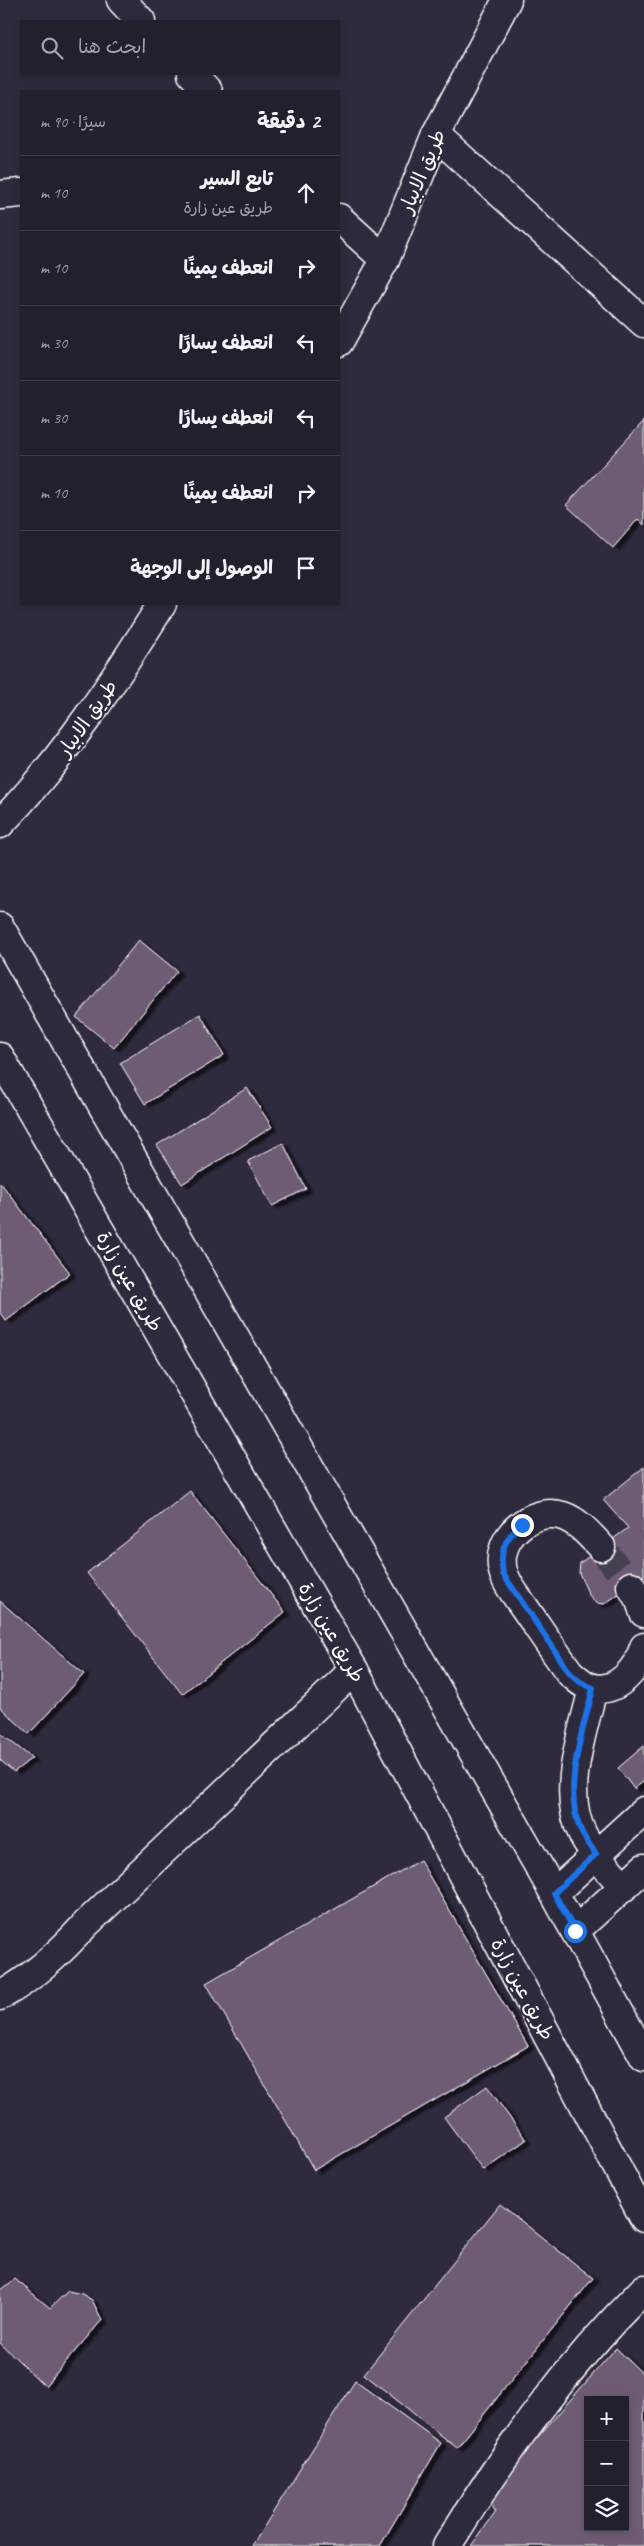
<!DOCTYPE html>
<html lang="ar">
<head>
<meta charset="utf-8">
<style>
  body { margin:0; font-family:Caveat,"Playpen Sans Arabic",sans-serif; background:#2b2836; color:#f1f3f6; direction:rtl }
  .controls { position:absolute; right:15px; bottom:15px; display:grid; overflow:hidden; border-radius:0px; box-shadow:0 2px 8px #0003 }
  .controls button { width:45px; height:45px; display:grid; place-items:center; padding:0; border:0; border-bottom:1px solid #403e4a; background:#23202e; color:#f1f3f6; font:25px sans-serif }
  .stop { position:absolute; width:15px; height:15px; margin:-11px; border:4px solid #1a73e8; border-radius:50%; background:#fff }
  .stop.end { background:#1a73e8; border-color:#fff; box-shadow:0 1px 5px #0008 }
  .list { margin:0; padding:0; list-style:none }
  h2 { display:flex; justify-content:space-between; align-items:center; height:65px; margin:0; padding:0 20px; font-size:21px }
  h2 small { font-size:16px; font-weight:400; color:#a3a3aa }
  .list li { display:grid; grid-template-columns:32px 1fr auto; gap:15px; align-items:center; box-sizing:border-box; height:75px; padding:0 20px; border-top:1px solid #403e4a }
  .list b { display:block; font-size:19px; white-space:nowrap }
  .list p { margin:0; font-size:16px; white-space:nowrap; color:#a3a3aa }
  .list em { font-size:16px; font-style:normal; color:#a3a3aa }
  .icon { flex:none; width:28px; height:28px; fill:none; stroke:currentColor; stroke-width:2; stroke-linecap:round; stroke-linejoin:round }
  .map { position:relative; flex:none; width:644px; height:2546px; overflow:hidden; direction:ltr }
  .search { position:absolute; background:#23202e; box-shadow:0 2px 8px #0003; left:20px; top:20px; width:320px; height:55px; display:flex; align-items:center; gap:12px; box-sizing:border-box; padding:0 18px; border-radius:0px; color:#a3a3aa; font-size:19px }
  .panel { position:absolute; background:#23202e; box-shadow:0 2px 8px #0003; left:20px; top:90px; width:320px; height:515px; border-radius:0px; direction:rtl }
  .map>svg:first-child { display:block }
  .building { fill:#6e5b74; stroke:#fff; fill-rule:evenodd; filter:url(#shadow) }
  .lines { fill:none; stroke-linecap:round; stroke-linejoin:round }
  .minor-tunnel { stroke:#443f50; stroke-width:28; stroke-dasharray:28 14; stroke-linecap:butt }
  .minor-casing { stroke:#fff; stroke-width:31 }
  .major-casing { stroke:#fff; stroke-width:31 }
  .minor { stroke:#2f2a3d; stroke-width:28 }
  .major { stroke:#2f2a3d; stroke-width:28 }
  .route { stroke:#1a73e8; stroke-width:6 }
  .labels { text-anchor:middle; stroke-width:4; stroke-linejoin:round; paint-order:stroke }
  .street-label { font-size:20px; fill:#fff; stroke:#2f2a3d }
</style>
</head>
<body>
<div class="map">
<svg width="644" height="2546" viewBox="0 0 644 2546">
  <defs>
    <filter id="shadow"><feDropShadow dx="5.5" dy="3" stdDeviation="1" flood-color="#0009"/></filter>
  </defs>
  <rect width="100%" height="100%" fill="#2f2a3d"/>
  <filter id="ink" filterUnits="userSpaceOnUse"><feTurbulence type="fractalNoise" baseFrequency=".02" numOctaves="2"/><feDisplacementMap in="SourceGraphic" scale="10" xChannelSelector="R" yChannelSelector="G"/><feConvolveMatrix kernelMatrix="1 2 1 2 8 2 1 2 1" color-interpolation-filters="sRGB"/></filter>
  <g filter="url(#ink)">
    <path class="building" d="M644,421V525L638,519L613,548L566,505Z
      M139,940L177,971L114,1048L76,1017Z
      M200,1014L224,1055L145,1104L120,1063Z
      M247,1088L272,1127L182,1184L157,1145Z
      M283,1143L306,1189L272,1206L248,1161Z
      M0,1182L70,1273L6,1321L0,1313Z
      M644,1467V1577L604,1604L596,1603L589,1595L579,1573L580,1563L628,1528L603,1500Z
      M190,1491L285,1612L182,1694L87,1573Z
      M0,1601L84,1674L29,1734L0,1707Z
      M0,1733L32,1758L14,1772L0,1760Z
      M644,1746V1781L634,1789L618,1768Z
      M420,1860L528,2046L314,2170L206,1983Z
      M487,2086L526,2140L483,2170L444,2117Z
      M500,2204L593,2278L457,2448L364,2374Z
      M15,2279L50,2308L68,2291L82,2294L92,2300L102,2320L45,2386L0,2343V2291Z
      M616,2348L644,2375V2546H471L496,2512L485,2497ZM588,2400H625V2527H588Z
      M355,2381L441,2443L380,2546H252Z"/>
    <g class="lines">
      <path class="minor-tunnel" d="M601,1547L631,1586"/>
      <g class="minor-casing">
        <path id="minor" d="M121,0L141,21
          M192,74L208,91
          M436,135L644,323
          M0,195L21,193
          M339,218L385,260
          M601,1547C591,1536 578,1521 563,1516C532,1506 494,1538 503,1571C506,1583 515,1594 522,1604C538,1627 553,1650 570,1673C576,1678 584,1686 593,1688C618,1693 638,1668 644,1647
          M631,1586L640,1601L644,1613
          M593,1688C583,1733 560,1792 583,1835C593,1854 610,1871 624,1887
          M554,1893L644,1811
          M575,1931L644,1868
          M0,1996C34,1977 60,1953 86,1924L354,1670
          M447,2546C504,2453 566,2366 644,2289"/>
      </g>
      <g class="major-casing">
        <path id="major" d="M339,342L385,260L436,135L507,0
          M0,824C64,758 114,681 162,604
          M0,927L554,1893L644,2057
          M0,1057L354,1670L644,2218"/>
      </g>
      <use href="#minor" class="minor"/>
      <use href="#major" class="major"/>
    </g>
  </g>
  <g class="lines" filter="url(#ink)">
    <path class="route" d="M522,1525C504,1537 499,1553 503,1574L570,1673L580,1682L593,1688C583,1732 560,1792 583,1835C587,1842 592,1848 596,1854L554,1893L575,1931"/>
  </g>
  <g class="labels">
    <g class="street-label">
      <text transform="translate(422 171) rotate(-67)" y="7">طريق الابيار</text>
      <text transform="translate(87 718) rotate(-55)" y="7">طريق الابيار</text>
      <text transform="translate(130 1281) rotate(60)" y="7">طريق عين زارة</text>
      <text transform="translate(332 1632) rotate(60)" y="7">طريق عين زارة</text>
      <text transform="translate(523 1989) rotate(62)" y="7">طريق عين زارة</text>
    </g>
  </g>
</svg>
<div class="controls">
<button>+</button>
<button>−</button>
<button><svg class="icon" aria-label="layers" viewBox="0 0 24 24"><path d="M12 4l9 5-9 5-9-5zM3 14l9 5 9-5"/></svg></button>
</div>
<div class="stop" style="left:575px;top:1931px"></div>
<div class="stop end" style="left:522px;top:1525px"></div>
<div class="search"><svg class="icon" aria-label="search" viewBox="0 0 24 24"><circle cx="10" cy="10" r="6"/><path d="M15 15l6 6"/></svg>ابحث هنا</div>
<section class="panel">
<h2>2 دقيقة<small>سيرًا · 90 m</small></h2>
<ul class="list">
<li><svg class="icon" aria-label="ahead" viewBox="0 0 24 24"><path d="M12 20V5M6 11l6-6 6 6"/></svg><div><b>تابع السير</b><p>طريق عين زارة</p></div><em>10 m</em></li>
<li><svg class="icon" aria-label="right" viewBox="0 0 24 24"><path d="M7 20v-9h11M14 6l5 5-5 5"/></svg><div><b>انعطف يمينًا</b></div><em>10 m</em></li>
<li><svg class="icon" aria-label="left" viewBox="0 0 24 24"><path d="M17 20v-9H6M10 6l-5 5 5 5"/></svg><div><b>انعطف يسارًا</b></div><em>30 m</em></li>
<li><svg class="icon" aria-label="left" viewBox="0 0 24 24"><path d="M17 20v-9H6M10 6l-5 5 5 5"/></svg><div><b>انعطف يسارًا</b></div><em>30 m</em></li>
<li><svg class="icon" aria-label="right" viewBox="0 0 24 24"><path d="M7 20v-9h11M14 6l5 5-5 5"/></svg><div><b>انعطف يمينًا</b></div><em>10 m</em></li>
<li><svg class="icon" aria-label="arrive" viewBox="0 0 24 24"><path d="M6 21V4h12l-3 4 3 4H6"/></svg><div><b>الوصول إلى الوجهة</b></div></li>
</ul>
</section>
</div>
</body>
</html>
